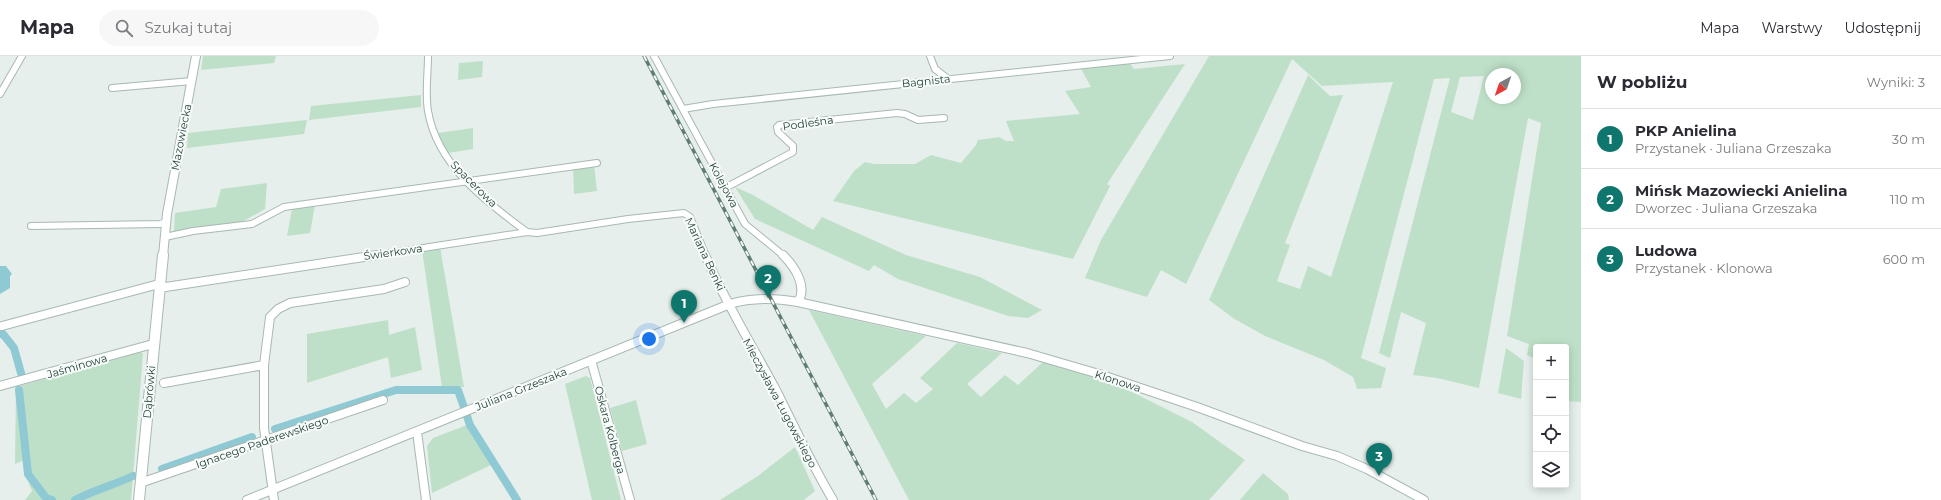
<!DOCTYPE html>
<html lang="pl">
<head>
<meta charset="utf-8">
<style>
  body { margin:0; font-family:Montserrat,sans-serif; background:#f7f7f7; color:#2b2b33 }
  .controls { position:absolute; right:12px; bottom:12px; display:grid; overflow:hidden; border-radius:4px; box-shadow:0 2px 10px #0003 }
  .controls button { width:36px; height:36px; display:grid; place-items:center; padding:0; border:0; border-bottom:1px solid #e1e1e2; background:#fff; color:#2b2b33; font:20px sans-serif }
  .compass { position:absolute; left:1485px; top:12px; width:36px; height:36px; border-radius:50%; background:#fff; box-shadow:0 2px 10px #0003; rotate:220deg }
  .you { position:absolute; left:649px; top:283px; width:14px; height:14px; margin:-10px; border:3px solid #fff; border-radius:50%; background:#1a73e8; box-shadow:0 0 0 6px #1a73e833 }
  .badge { display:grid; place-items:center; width:26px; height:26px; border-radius:50%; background:#0f766e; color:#fff; font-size:13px; font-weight:700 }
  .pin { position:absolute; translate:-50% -33px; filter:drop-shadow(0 1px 2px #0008) }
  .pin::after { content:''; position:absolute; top:21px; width:14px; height:12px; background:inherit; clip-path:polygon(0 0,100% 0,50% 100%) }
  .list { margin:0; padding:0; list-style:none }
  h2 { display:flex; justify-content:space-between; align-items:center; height:52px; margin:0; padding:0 16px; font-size:17px }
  h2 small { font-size:13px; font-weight:400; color:#7c7c81 }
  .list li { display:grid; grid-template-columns:26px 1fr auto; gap:12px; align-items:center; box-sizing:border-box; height:60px; padding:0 16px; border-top:1px solid #e1e1e2 }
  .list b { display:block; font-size:15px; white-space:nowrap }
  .list p { margin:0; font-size:13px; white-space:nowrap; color:#7c7c81 }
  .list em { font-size:13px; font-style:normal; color:#7c7c81 }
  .icon { flex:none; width:22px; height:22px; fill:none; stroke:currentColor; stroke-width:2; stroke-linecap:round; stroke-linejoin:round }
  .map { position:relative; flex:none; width:1581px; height:444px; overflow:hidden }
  header { display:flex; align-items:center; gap:24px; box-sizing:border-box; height:56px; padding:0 20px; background:#fff; border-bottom:1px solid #e1e1e2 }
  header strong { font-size:19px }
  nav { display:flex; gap:22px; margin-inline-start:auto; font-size:14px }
  .search { width:280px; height:36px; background:#f7f7f7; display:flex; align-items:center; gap:10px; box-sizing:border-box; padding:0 14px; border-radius:22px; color:#7c7c81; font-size:15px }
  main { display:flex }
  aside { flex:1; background:#fff }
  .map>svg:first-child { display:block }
  .green { fill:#bfe0c8; fill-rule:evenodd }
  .water { fill:#8ec9d4 }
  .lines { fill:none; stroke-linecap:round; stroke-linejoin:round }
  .canal { stroke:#8ec9d4; stroke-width:8 }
  .minor-far1-casing { stroke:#a8b8b2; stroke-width:8 }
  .minor-casing { stroke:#a8b8b2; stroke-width:10 }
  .tertiary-far1-casing { stroke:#a8b8b2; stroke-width:10 }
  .tertiary-casing { stroke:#a8b8b2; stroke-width:12 }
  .minor-far1 { stroke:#fff; stroke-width:6 }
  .minor { stroke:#fff; stroke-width:8 }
  .tertiary-far1 { stroke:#fff; stroke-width:8 }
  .tertiary { stroke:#fff; stroke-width:10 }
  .rail-casing { stroke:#5f7d75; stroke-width:3.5 }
  .rail { stroke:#f7fbf9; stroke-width:2; stroke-dasharray:5.5; stroke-linecap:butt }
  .labels { text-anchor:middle; stroke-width:4; stroke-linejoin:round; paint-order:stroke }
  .street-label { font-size:11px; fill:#24423a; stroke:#f7fbf9 }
</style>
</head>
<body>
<header>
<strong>Mapa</strong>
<div class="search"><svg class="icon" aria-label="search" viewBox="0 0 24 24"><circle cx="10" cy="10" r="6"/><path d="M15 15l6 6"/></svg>Szukaj tutaj</div>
<nav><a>Mapa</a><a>Warstwy</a><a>Udostępnij</a></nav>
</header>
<main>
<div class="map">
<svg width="1581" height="444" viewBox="0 0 1581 444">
  <rect width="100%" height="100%" fill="#e6efeb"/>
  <path class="green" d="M203,0H276L274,7L201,14Z
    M1209,0H1581V346L1567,345L1569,300L1566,299V291H1536V303L1527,299L1529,288L1507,280L1541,67L1528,62L1479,332L1437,322L1413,319L1426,267L1401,256L1390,302L1379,297L1450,22L1434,23L1361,302L1386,312L1381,332L1357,333L1353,321L1324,304L1265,280L1233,262L1209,244L1308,19L1330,40L1343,39L1285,187L1290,189L1277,225L1300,233L1308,210L1331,221L1393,26L1322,30L1292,3L1186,228L1161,214L1147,241L1085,222L1101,184ZM1491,18H1515V42H1491ZM1484,20L1473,64L1451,56L1460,21Z
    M483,5L482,21L458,24L459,7Z
    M1128,5L1134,13L1185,8L1107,128L1110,130L1073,203L833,145L854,115L865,106L874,108H915L931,99L961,107L976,89L978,84L999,81L1006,85H1014L1006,65L1080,58L1065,35L1091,31L1080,11Z
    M421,39V51L309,64L311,50Z
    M307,64L304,78L187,92L188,77Z
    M473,72V93L448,97L438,81V77Z
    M594,109L597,135L574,138L573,112Z
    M267,127L265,153L240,167L177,177L174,175L175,157L216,151L221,133Z
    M735,131L753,139L813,174L822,161L906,199L980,221L1042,254L1028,262L1008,260L898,223L874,209L869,215L755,163Z
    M315,149L310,177L287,180L292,153Z
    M440,191L464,331H442L422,194Z
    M809,254L926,280L872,328L886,353L904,337L916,347L933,333L920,322L957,287L1002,297L967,328L981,341L1005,319L1018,329L1043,306L1118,329L1192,366L1245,404L1209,444H909Z
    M388,264L389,279L415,271L422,314L391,322L388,301L307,327V278Z
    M1506,292L1524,305L1521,343L1498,337Z
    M141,296L143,298L131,444H25L32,435L26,420L24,404L15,408L16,331Z
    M586,320L590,322L621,444H592L565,328Z
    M636,344L647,388L622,395L610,352Z
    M467,369L491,409L432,437L427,390L433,382Z
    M795,391L815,435L804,444H720L758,420Z
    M1263,417L1288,438L1289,444H1240Z"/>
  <path class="water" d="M0,210H6L12,218L10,220V232L0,238Z"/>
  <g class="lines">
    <path class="canal" d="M0,278H3L14,292L21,317
      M19,334L28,418L46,442L52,444
      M275,373L396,334H458L470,369L517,444
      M162,413L252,381
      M75,444C94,434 114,429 133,420"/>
    <g class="minor-far1-casing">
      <path id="minor-far1" d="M428,0C428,18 425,37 428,55C437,109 486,146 527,176
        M654,0L745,168L784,200
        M930,0L935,13L948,23
        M112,32L192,25
        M0,38L22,0
        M683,53L713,48L1170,0
        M725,132L793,96V90L778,76L777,71L779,69L897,57L905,58L918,64L944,62
        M31,170L160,168L167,166
        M165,181L193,175L252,168L284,151L597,107
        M371,200L527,176L537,177L628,163L684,157L690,161L706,200"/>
    </g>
    <g class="minor-casing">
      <path id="minor" d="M705,199C725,246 753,291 777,336C795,372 812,409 833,444
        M783,199C794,210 808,230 798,246
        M159,232L377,199
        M2,270L159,228
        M591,304L630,444
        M164,327L264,309
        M0,330L153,288
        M417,376L426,444
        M140,427L383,344
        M247,444L730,248C753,241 775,242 798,246L1027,297L1099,318L1197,351L1302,390L1337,400L1367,413L1424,444
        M274,444L264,372V309L270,261L278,253L290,247L384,233L405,226"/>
    </g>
    <g class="tertiary-far1-casing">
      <path id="tertiary-far1" d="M163,200L167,158L196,0"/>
    </g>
    <g class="tertiary-casing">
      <path id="tertiary" d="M139,444L163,199"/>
    </g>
    <use href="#minor-far1" class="minor-far1"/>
    <use href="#minor" class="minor"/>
    <use href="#tertiary-far1" class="tertiary-far1"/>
    <use href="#tertiary" class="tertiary"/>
    <g class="rail-casing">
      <path id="rail" d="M644,0L876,444"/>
    </g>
    <use href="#rail" class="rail"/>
  </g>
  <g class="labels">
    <g class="street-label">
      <text transform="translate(926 25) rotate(-6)" y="4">Bagnista</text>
      <text transform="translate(808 67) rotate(-8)" y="4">Podleśna</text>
      <text transform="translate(181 81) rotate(-79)" y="4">Mazowiecka</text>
      <text transform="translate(474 128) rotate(45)" y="4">Spacerowa</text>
      <text transform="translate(724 129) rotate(62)" y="4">Kolejowa</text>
      <text transform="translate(393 196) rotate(-8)" y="4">Świerkowa</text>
      <text transform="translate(705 198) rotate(65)" y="4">Mariana Benki</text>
      <text transform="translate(77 310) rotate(-16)" y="4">Jaśminowa</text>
      <text transform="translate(1118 325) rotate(18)" y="4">Klonowa</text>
      <text transform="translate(521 333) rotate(-22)" y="4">Juliana Grzeszaka</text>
      <text transform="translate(149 336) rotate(-85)" y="4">Dąbrówki</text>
      <text transform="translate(780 347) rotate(62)" y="4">Mieczysława Ługowskiego</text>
      <text transform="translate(610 374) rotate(75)" y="4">Oskara Kolberga</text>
      <text transform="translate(262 386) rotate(-19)" y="4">Ignacego Paderewskiego</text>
    </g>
  </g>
</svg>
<div class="controls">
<button>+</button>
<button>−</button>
<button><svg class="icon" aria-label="locate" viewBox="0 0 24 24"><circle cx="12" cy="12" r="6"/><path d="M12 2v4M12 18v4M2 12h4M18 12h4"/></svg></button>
<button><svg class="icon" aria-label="layers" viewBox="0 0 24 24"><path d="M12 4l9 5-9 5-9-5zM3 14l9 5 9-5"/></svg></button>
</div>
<svg class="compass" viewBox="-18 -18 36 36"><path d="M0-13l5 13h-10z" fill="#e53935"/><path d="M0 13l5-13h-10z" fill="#7c7c81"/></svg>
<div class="you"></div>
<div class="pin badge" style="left:684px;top:267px">1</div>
<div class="pin badge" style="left:768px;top:242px">2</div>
<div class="pin badge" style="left:1379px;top:420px">3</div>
</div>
<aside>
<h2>W pobliżu<small>Wyniki: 3</small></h2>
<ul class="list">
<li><span class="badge">1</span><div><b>PKP Anielina</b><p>Przystanek · Juliana Grzeszaka</p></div><em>30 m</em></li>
<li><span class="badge">2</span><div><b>Mińsk Mazowiecki Anielina</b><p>Dworzec · Juliana Grzeszaka</p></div><em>110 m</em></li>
<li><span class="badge">3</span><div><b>Ludowa</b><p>Przystanek · Klonowa</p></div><em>600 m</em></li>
</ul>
</aside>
</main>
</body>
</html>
